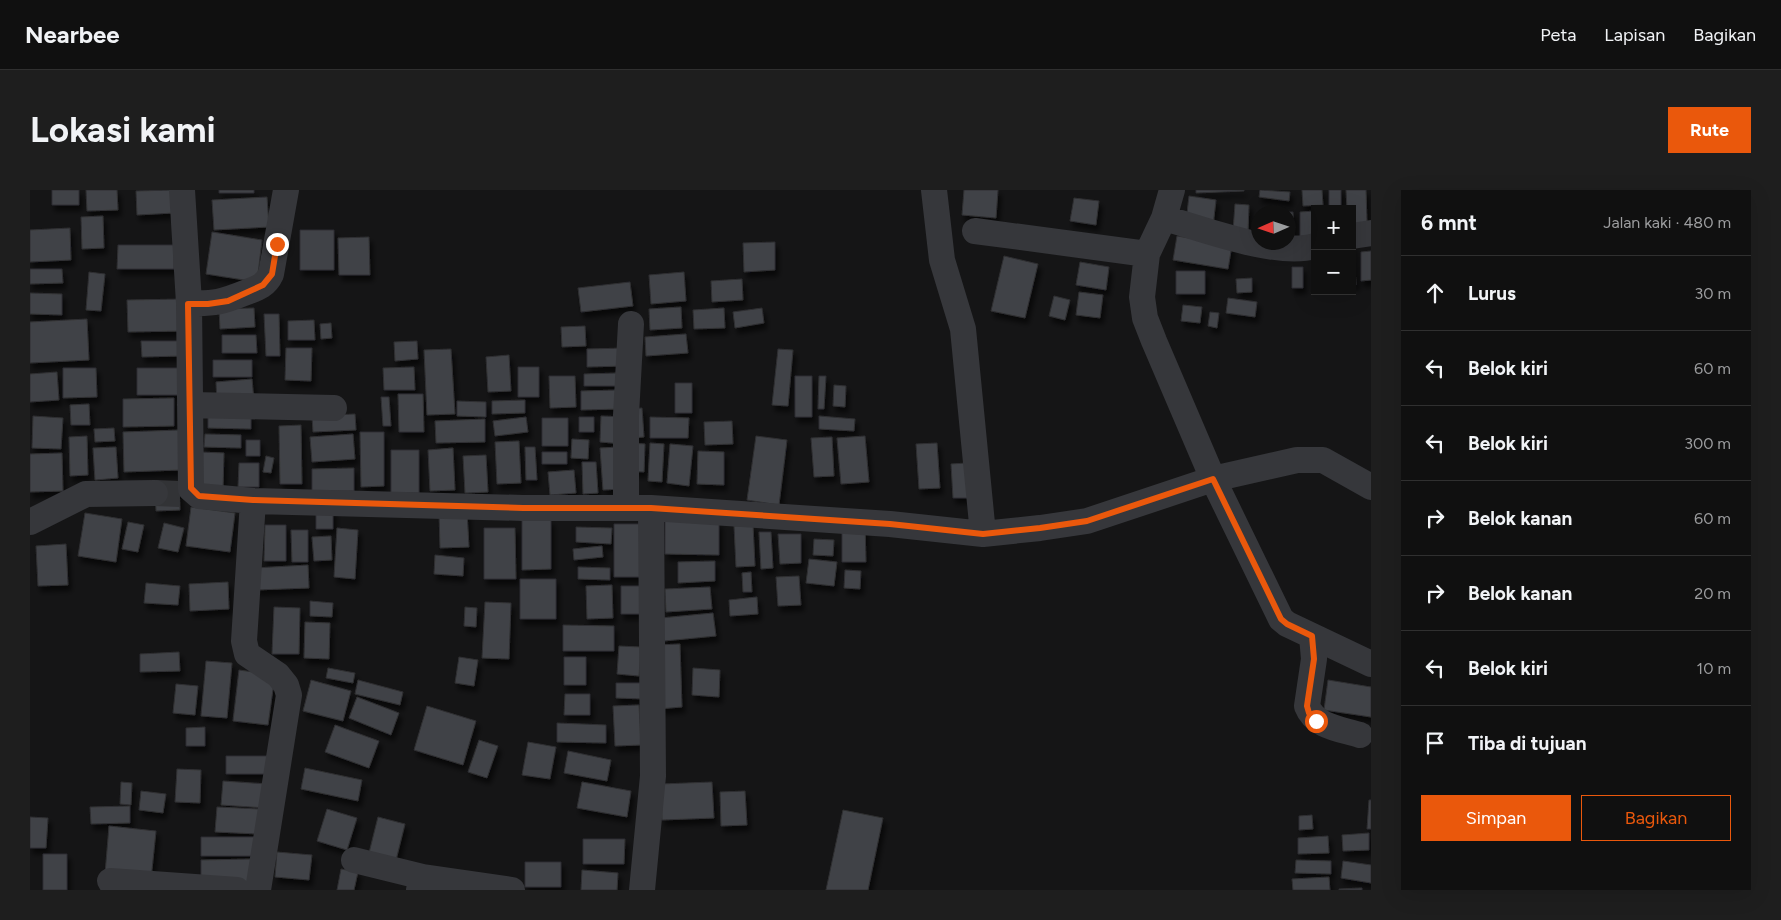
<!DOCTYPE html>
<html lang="id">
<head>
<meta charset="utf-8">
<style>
  body { margin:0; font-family:Figtree,sans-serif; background:#1e1e1e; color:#f1f3f6 }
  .controls { position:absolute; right:15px; top:15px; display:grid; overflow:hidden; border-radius:0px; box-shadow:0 5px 20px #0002 }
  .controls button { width:45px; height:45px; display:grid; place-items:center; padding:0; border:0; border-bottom:1px solid #303030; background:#101010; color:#f1f3f6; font:25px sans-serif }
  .compass { position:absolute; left:1221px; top:15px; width:45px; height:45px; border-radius:50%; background:#101010; box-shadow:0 5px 20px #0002; rotate:267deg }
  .stop { position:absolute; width:15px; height:15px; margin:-11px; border:4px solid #ea580c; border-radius:50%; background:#fff }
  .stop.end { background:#ea580c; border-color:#fff; box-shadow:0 1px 5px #0008 }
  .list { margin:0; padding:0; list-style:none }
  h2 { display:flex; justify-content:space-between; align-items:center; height:65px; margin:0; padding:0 20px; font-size:21px }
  h2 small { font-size:16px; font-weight:400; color:#9c9d9f }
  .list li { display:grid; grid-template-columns:32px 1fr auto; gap:15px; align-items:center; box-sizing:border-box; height:75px; padding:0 20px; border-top:1px solid #303030 }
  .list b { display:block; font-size:19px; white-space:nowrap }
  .list em { font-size:16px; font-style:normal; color:#9c9d9f }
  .actions { display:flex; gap:10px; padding:15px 20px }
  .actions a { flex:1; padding:11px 0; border:1px solid #ea580c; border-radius:0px; text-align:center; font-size:18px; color:#ea580c }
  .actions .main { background:#ea580c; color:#fff }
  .icon { flex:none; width:28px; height:28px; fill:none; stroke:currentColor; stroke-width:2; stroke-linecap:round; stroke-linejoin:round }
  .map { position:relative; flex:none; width:1341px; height:700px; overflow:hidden; border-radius:0px }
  header { display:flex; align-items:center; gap:30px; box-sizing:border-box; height:70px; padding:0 25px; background:#101010; border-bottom:1px solid #303030 }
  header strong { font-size:24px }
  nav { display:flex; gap:28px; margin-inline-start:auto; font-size:18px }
  .intro { display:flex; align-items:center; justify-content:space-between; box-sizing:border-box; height:120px; padding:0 30px }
  h1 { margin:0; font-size:35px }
  .button { padding:12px 22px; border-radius:0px; background:#ea580c; color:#fff; font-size:18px; font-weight:700 }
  main { display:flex; gap:30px; padding:0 30px }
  aside { flex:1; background:#101010; border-radius:0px; box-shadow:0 5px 20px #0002 }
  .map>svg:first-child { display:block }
  .building { fill:#414346; stroke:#2f2f32; filter:url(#shadow) }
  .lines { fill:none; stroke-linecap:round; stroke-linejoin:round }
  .minor-tunnel { stroke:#323336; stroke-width:26; stroke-dasharray:26 13; stroke-linecap:butt }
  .minor { stroke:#36373b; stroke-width:26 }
  .route { stroke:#ea580c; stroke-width:6 }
</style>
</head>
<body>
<header>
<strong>Nearbee</strong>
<nav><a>Peta</a><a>Lapisan</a><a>Bagikan</a></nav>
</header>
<div class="intro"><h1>Lokasi kami</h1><a class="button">Rute</a></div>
<main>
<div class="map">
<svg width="1341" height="700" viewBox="0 0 1341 700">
  <defs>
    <filter id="shadow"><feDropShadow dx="3" dy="5.5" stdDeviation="2.5" flood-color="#0009"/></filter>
  </defs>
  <rect width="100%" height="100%" fill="#151516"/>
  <path class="building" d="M22,0H49V15H22Z
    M56,0H87L88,20L57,21Z
    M143,0L144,23L107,25L106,1Z
    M189,0H224V3H189Z
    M934,0H968L966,28L932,25Z
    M1166,0H1214V1L1166,3Z
    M1230,0L1260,2L1259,11L1229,7Z
    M1272,0H1292L1293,15L1273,16Z
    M1299,0H1311V19H1299Z
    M1316,0H1336L1337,33L1322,34V19H1317Z
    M1159,6L1186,10L1183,36L1156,32Z
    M237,7L239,37L184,40L182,10Z
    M1044,8L1069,11L1066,35L1040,31Z
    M1205,14L1219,15L1218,42L1203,41Z
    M1285,21V46L1270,47V22Z
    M1246,22H1263L1264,47H1258V22Z
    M73,26L74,58L52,59L51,27Z
    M40,38L41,70L0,72V40Z
    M270,40H304V80H270Z
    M182,42L232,50L227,92L176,84Z
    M1147,46L1202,55L1198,79L1143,70Z
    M339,47L340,85H309L308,48Z
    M745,52V80L714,82L713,53Z
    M88,55H144V79H87Z
    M1324,55L1326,95H1322V56Z
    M1341,61V90L1331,91V62Z
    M974,66L1008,74L995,128L961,121Z
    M1050,72L1079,77L1076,100L1046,95Z
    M1262,77H1273V98H1262Z
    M0,79H32L33,93L0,94Z
    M1146,81H1175V104H1146Z
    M59,82L75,84L71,121L56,120Z
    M654,82L656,111L621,114L619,85Z
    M1222,88V102L1207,103L1206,89Z
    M712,89L713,110L682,112L681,91Z
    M600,92L603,116L551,122L548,98Z
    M1049,102L1073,105L1070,128L1046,125Z
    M0,103L32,104V125L0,124Z
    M1024,106L1040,110L1035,130L1019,126Z
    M1198,108L1227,112L1225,127L1196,123Z
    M153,109L154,141L98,142L97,110Z
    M1153,115L1172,117L1170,133L1151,131Z
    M651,117L652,138L620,140L619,119Z
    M224,118L225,137L190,139L189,119Z
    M694,118L695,138L664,139L663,120Z
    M732,118L734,133L705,138L703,122Z
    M1180,122L1189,123L1187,138L1178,136Z
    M234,124H249L250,166H236Z
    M57,129L59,170L0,173V132Z
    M284,130L285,150H258V131Z
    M301,133L302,148L291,149L290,134Z
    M555,136L556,156L532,157L531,137Z
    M656,144L658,163L616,166L615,147Z
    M192,145H226L227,163H192Z
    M111,151H152V166L112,167Z
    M387,151L388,169L365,171L364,152Z
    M256,158H282L281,191L255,190Z
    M595,158V176L557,177V159Z
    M421,159L425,224L397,225L394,160Z
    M748,159L763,160L758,216L742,215Z
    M479,165L481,201L458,202L456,167Z
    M183,170H222V187H183Z
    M384,177L385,200H354L353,178Z
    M488,177H509V207H488Z
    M33,178H66L67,207L33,208Z
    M107,178H150L149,205H107Z
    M27,182L29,210L0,212V184Z
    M589,183V196H554V184Z
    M519,186H545L546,217L520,218Z
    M765,186H782V227H765Z
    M789,186H796L794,219H788Z
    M222,189L224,211L187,214L186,192Z
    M645,193H662V223H645Z
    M804,195L816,196L815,217L803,216Z
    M589,200V219L551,220V201Z
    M368,204H393L394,242H369Z
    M351,207H359L361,236H353Z
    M144,208V236L93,237V209Z
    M495,210V223L462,224V211Z
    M427,211L456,212V227L427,226Z
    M59,214L60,235H41L40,215Z
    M612,218L614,247L601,248L599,219Z
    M178,224H221V239L178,238Z
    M325,224L326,240L283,242L282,226Z
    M3,226L33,228L31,259L2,258Z
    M571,226L594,227L593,254L570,252Z
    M789,226L825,229L824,241L789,239Z
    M496,227L498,242L465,246L463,231Z
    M549,227H564V242H549Z
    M620,227L659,228L658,248H620Z
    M512,228H538V256H512Z
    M455,229V252L406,253L405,231Z
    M702,231L703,254L675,255L674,232Z
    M271,235L272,294H250L249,236Z
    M84,238L85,251L65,252L64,239Z
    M150,240L151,280L94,282L93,242Z
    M330,242H354V296L331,297Z
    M175,244L211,245V258L174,257Z
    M323,244L325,269L282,272L280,247Z
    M57,246L58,285L40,286L39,247Z
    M726,246L757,250L749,315L717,310Z
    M835,246L839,292L811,294L807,248Z
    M802,247L804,286L784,287L781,248Z
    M542,249L559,250L558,269L541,268Z
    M216,250H230V266H216Z
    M489,251L491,293L467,294L465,252Z
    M599,253L615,254L614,282L598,281Z
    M620,253L634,254L632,292L618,291Z
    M907,253L910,298L889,299L886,254Z
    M640,254L663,256L659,296L637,293Z
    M86,257L88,288L65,290L63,258Z
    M495,257H505L507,290H496Z
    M589,257L593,299L573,300L570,258Z
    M423,258L425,300L400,301L398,260Z
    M361,260H389V303H361Z
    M668,261L694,262V295L667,294Z
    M170,262L194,263L193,298L169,297Z
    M512,262H537V274H512Z
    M32,263L33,301L0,302V264Z
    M456,265L458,302L435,303L433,266Z
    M236,266L244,268L241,283L233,282Z
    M552,272H566L568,303L553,304Z
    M209,273H229V297H208Z
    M936,273L939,308H923L921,274Z
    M324,278V301H282V279Z
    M544,280L546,303L520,305L518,282Z
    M149,293L150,320L126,321L125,294Z
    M161,317L205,323L200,362L156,356Z
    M286,319H303V339H286Z
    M437,322L439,357L410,358L409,323Z
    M55,323L92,329L86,372L48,366Z
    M492,330H521V379L492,380Z
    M635,331L689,332V365L635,364Z
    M98,332L114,335L108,362L92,359Z
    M134,333L154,338L148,362L128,358Z
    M584,334H618V387H584Z
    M812,334H835L836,372H812Z
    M235,335H256V371H234Z
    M723,335L725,376L706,377L704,336Z
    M546,337L582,338L581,354L546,352Z
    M307,338L328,340L325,389L304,387Z
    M454,338H485L486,389H454Z
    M261,340H278V372H262Z
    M729,342H741L743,378L731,379Z
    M748,344H771V373L750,374Z
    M301,346L302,370L284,371L282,347Z
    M784,349L804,350L803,366L783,365Z
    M36,354L38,395L8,396L6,356Z
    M572,356L573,367L544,370L543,359Z
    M405,365L434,368L433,386L404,384Z
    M779,369L807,372L804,396L776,393Z
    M685,371V391L648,393V372Z
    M278,375L279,398L226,400L225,378Z
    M548,377L580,378V390L548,389Z
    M815,380L831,381L830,399L814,398Z
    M721,382L722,402H713L712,383Z
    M769,386L771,415L748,416L746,387Z
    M490,389H526V429H490Z
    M198,392L199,419L160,421L159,394Z
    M116,393L150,396L148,415L114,413Z
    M582,395L583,428L557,429L556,396Z
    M591,396H619V424H591Z
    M680,397L682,419L636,422L635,399Z
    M727,407L728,424L700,426L699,410Z
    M280,411L303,413L302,427L280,426Z
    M455,412L481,413L479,469L452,468Z
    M244,417L270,418L269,464H242Z
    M435,417L447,418L446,437L434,436Z
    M683,423L686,446L634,451L631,428Z
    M275,432L300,433L299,469L274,468Z
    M533,435L584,436V461H533Z
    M650,454L652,517L628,519L626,455Z
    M589,456L611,457L609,486L587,484Z
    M149,462L150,481L110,482V464Z
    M429,467L448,470L444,496L425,493Z
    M534,467H556V495H534Z
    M176,471L202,473L197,528L171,526Z
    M298,478L325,483L323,493L296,488Z
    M663,478L690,480L689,507L662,505Z
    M209,480L245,485L238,535L203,531Z
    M281,490L321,501L313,531L273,521Z
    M328,490L373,502L370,515L325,504Z
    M1298,490L1341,497V527L1294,520Z
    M586,493H615L614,509L586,508Z
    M146,494L168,496L165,525L143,523Z
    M535,504H560V525H534Z
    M327,507L369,523L361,545L319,528Z
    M609,515L611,555L585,556L583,516Z
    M397,516L446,531L433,575L384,560Z
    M527,533L576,535V553L527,552Z
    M305,535L349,551L339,578L295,562Z
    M175,537V556H156V538Z
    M449,550L468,556L457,588L438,582Z
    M498,552L526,557L520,589L492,585Z
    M538,561L581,570L577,591L534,583Z
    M196,566H238V584H196Z
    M275,578L332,590L328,611L271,599Z
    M147,579L171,580L170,613L145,612Z
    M193,591L237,594L236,618L191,615Z
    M91,592L102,593L101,615L90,614Z
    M552,592L601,601L597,627L547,618Z
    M682,592L684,628L632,630L631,594Z
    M111,601L136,604L133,623L109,620Z
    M715,601L717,635L691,636L690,602Z
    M1339,610H1341V639H1337Z
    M100,616V633L61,634L60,617Z
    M187,617L229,619L228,644L185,642Z
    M297,619L327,628L317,660L287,651Z
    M813,620L853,628L838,700H796Z
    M1282,625L1283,639L1269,640V626Z
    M0,627L18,628L16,658H0Z
    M348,627L375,634L365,674L338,667Z
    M79,636L126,641L121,689L75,684Z
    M1339,643V660L1313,661L1312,645Z
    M1298,646L1299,663L1268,664V648Z
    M171,647H228V666H171Z
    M553,649H595L594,674H553Z
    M247,662L282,665L279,690L245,687Z
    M13,664H37V700H13Z
    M222,669V694L171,695V670Z
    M1266,670L1301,671V684L1265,683Z
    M1313,671L1341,675V693L1311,688Z
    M495,672H531V697H495Z
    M311,679L328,682L324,700H307Z
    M552,680L588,683L587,700H551Z
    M1299,687L1300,700H1263L1262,689Z
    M1332,698V700H1309V699Z"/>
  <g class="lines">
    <path class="minor-tunnel" d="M125,303L150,304"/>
    <path class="minor" d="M152,0L159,113L161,299L169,306L223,311L493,318H621
      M904,0L912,70L933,139L953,344
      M1142,0L1134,28L1117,64L1112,107L1115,128L1124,151L1183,289L1251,429L1257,434L1341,474
      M1134,28C1174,39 1246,67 1285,56
      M945,41L1117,64
      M1322,46L1341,43
      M159,113C185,114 192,112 217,102C228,98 236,95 241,84L256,0
      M160,215L304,218
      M223,311L214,451L217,464L248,485L256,495L259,505L228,700
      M596,318V225L601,134
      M0,332L56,304L125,303
      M1282,446L1284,469L1277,516C1285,537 1311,539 1330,545
      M324,670L393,687
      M80,691L207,700
      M389,700L393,687L482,700
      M612,700L623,586L621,318L860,334L953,344L1010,338L1057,331L1183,289L1267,270H1293L1341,297"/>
  </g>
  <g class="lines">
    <path class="route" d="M247,54L242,84L233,95L198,111L178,114H158L161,298L169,306L223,310L493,318H621L860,334L953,344L1010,338L1057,331L1183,289L1251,429L1257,434L1282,446L1284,469L1277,516L1279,523L1286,531"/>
  </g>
</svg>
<div class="controls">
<button>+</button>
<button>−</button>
</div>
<svg class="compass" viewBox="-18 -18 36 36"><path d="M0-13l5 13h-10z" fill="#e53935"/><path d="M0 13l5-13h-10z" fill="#9c9d9f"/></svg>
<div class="stop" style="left:1286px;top:531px"></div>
<div class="stop end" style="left:247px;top:54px"></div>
</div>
<aside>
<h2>6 mnt<small>Jalan kaki · 480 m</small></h2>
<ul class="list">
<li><svg class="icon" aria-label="ahead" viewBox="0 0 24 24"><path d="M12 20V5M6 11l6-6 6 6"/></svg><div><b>Lurus</b></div><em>30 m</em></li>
<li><svg class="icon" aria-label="left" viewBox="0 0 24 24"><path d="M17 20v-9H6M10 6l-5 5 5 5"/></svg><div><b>Belok kiri</b></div><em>60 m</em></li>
<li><svg class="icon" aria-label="left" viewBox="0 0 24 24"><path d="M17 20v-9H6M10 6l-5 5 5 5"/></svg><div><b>Belok kiri</b></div><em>300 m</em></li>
<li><svg class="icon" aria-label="right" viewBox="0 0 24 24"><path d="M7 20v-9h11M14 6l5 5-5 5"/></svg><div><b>Belok kanan</b></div><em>60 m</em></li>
<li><svg class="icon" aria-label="right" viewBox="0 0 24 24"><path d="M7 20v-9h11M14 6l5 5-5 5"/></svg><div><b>Belok kanan</b></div><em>20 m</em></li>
<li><svg class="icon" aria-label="left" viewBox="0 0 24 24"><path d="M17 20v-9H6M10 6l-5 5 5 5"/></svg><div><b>Belok kiri</b></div><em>10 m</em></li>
<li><svg class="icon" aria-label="arrive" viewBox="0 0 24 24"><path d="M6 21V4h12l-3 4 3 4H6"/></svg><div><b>Tiba di tujuan</b></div></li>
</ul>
<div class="actions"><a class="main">Simpan</a><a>Bagikan</a></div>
</aside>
</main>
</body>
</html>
